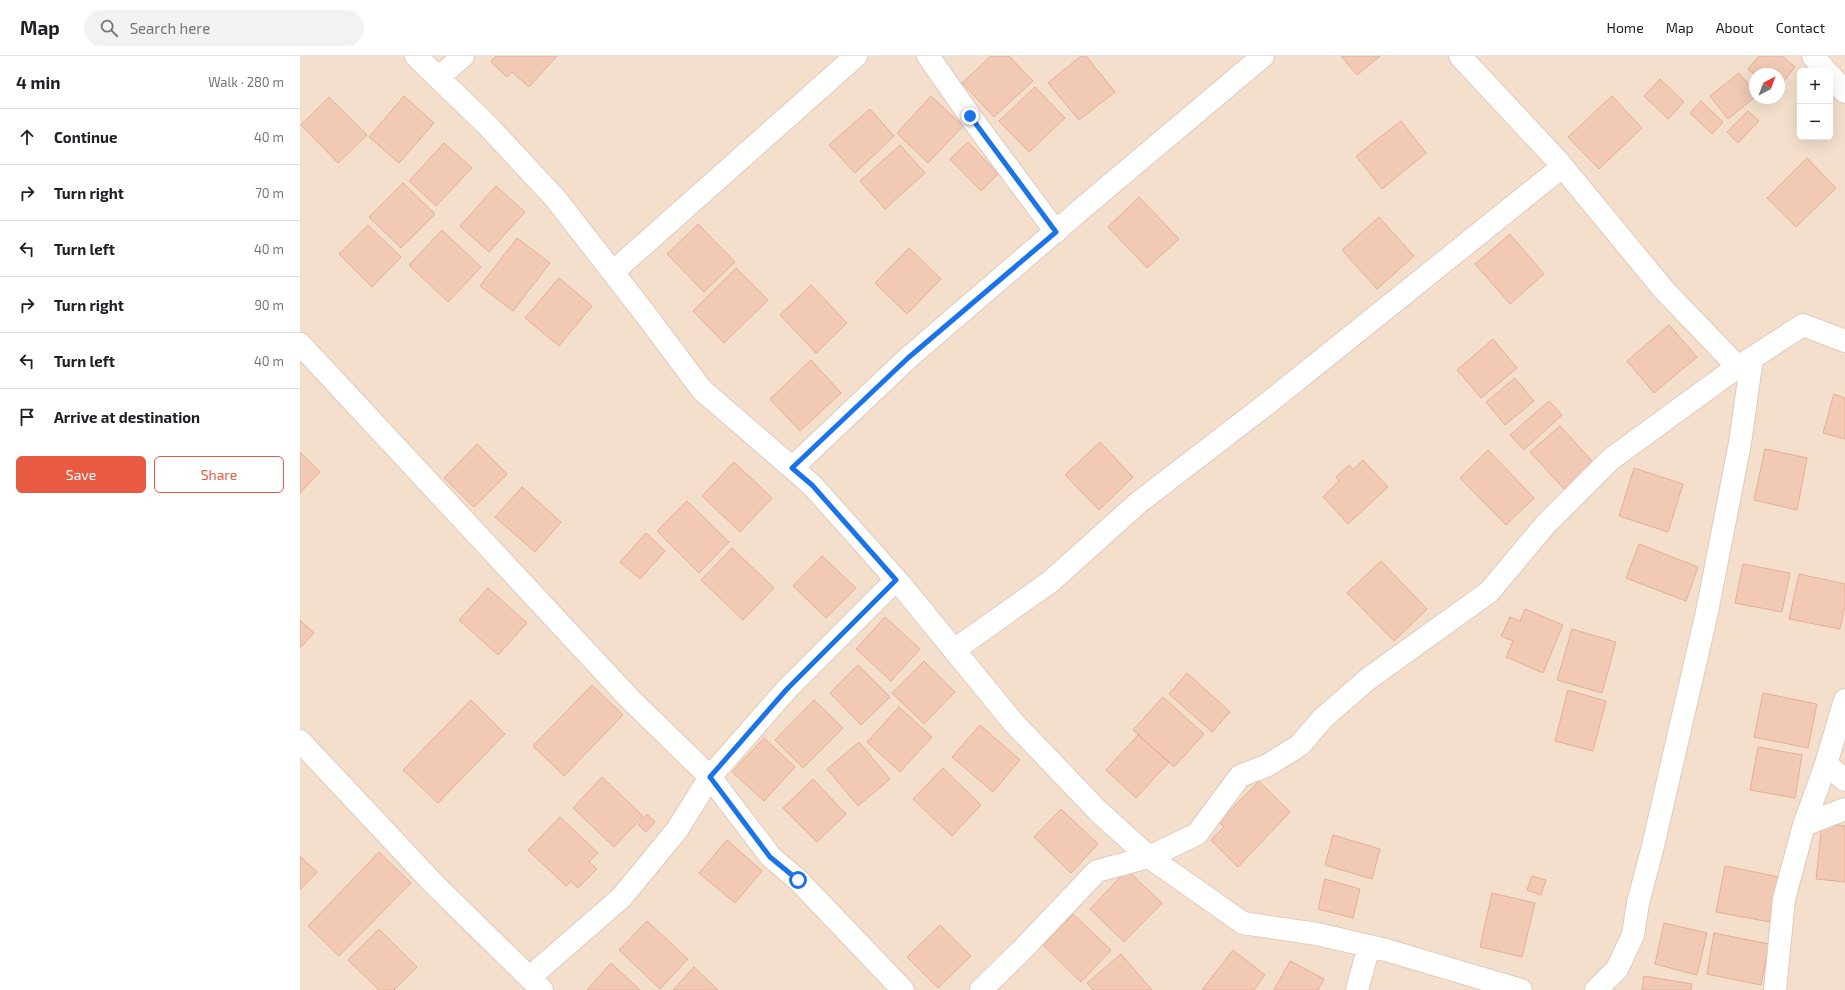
<!DOCTYPE html>
<html lang="en">
<head>
<meta charset="utf-8">
<style>
  body { margin:0; font-family:"Exo 2",sans-serif; background:#f2f2f2; color:#202124 }
  .controls { position:absolute; right:12px; top:12px; display:grid; overflow:hidden; border-radius:6px; box-shadow:0 4px 16px #0002 }
  .controls button { width:36px; height:36px; display:grid; place-items:center; padding:0; border:0; border-bottom:1px solid #e0e0e0; background:#fff; color:#202124; font:20px sans-serif }
  .compass { position:absolute; left:1449px; top:12px; width:36px; height:36px; border-radius:50%; background:#fff; box-shadow:0 4px 16px #0002; rotate:42deg }
  .stop { position:absolute; width:12px; height:12px; margin:-9px; border:3px solid #1a73e8; border-radius:50%; background:#fff }
  .stop.end { background:#1a73e8; border-color:#fff; box-shadow:0 1px 4px #0008 }
  .list { margin:0; padding:0; list-style:none }
  h2 { display:flex; justify-content:space-between; align-items:center; height:52px; margin:0; padding:0 16px; font-size:17px }
  h2 small { font-size:13px; font-weight:400; color:#757577 }
  .list li { display:grid; grid-template-columns:26px 1fr auto; gap:12px; align-items:center; box-sizing:border-box; height:56px; padding:0 16px; border-top:1px solid #e0e0e0 }
  .list b { display:block; font-size:15px; white-space:nowrap }
  .list em { font-size:13px; font-style:normal; color:#757577 }
  .actions { display:flex; gap:8px; padding:12px 16px }
  .actions a { flex:1; padding:9px 0; border:1px solid #e85a41; border-radius:6px; text-align:center; font-size:14px; color:#e85a41 }
  .actions .main { background:#e85a41; color:#fff }
  .icon { flex:none; width:22px; height:22px; fill:none; stroke:currentColor; stroke-width:2; stroke-linecap:round; stroke-linejoin:round }
  .map { position:relative; flex:none; width:1545px; height:934px; overflow:hidden }
  header { display:flex; align-items:center; gap:24px; box-sizing:border-box; height:56px; padding:0 20px; background:#fff; border-bottom:1px solid #e0e0e0 }
  header strong { font-size:19px }
  nav { display:flex; gap:22px; margin-inline-start:auto; font-size:14px }
  .search { width:280px; height:36px; background:#f2f2f2; display:flex; align-items:center; gap:10px; box-sizing:border-box; padding:0 14px; border-radius:22px; color:#757577; font-size:15px }
  main { display:flex }
  aside { flex:1; background:#fff }
  .map>svg:first-child { display:block }
  .residential { fill:#f4dfcc; fill-rule:evenodd }
  .building { fill:#f1c9b5; stroke:#e4ae96 }
  .lines { fill:none; stroke-linecap:round; stroke-linejoin:round }
  .minor-casing { stroke:#e0c9ba; stroke-width:24 }
  .minor { stroke:#fff; stroke-width:22 }
  .route { stroke:#1a73e8; stroke-width:5 }
</style>
</head>
<body>
<header>
<strong>Map</strong>
<div class="search"><svg class="icon" aria-label="search" viewBox="0 0 24 24"><circle cx="10" cy="10" r="6"/><path d="M15 15l6 6"/></svg>Search here</div>
<nav><a>Home</a><a>Map</a><a>About</a><a>Contact</a></nav>
</header>
<main>
<aside>
<h2>4 min<small>Walk · 280 m</small></h2>
<ul class="list">
<li><svg class="icon" aria-label="ahead" viewBox="0 0 24 24"><path d="M12 20V5M6 11l6-6 6 6"/></svg><div><b>Continue</b></div><em>40 m</em></li>
<li><svg class="icon" aria-label="right" viewBox="0 0 24 24"><path d="M7 20v-9h11M14 6l5 5-5 5"/></svg><div><b>Turn right</b></div><em>70 m</em></li>
<li><svg class="icon" aria-label="left" viewBox="0 0 24 24"><path d="M17 20v-9H6M10 6l-5 5 5 5"/></svg><div><b>Turn left</b></div><em>40 m</em></li>
<li><svg class="icon" aria-label="right" viewBox="0 0 24 24"><path d="M7 20v-9h11M14 6l5 5-5 5"/></svg><div><b>Turn right</b></div><em>90 m</em></li>
<li><svg class="icon" aria-label="left" viewBox="0 0 24 24"><path d="M17 20v-9H6M10 6l-5 5 5 5"/></svg><div><b>Turn left</b></div><em>40 m</em></li>
<li><svg class="icon" aria-label="arrive" viewBox="0 0 24 24"><path d="M6 21V4h12l-3 4 3 4H6"/></svg><div><b>Arrive at destination</b></div></li>
</ul>
<div class="actions"><a class="main">Save</a><a>Share</a></div>
</aside>
<div class="map">
<svg width="1545" height="934" viewBox="0 0 1545 934">
  <rect width="100%" height="100%" fill="#fceede"/>
  <path class="residential" d="M0,0H1545V934H0ZM1500,15H1530V81H1500ZM1455,18H1479V42H1455Z"/>
  <path class="building" d="M196,0H257L229,31L212,16L207,21L191,6Z
    M691,0H709L733,25L694,61L662,27Z
    M781,0H786L815,36L779,64L748,27Z
    M1041,0H1080L1057,19Z
    M1459,0H1482L1495,11L1479,31V18L1455,19L1448,13Z
    M1439,17L1455,36V41L1428,63L1410,40Z
    M1360,23L1384,46L1368,63L1344,40Z
    M735,31L765,62L729,96L699,65Z
    M104,40L134,67L99,107L69,81Z
    M631,40L663,70L628,107L597,77Z
    M1312,40L1342,72L1299,113L1268,81Z
    M29,41L67,79L38,107L1,69Z
    M1401,45L1423,66L1412,78L1390,57Z
    M570,53L594,80L555,117L529,89Z
    M1448,55L1459,65L1438,87L1427,76Z
    M1101,65L1126,97L1082,133L1056,100Z
    M668,86L698,118L681,135L650,103Z
    M144,87L172,112L136,150L109,125Z
    M600,89L625,117L585,153L560,125Z
    M1507,102L1536,132L1496,171L1467,142Z
    M103,127L135,158L101,192L69,161Z
    M196,130L225,156L189,196L160,170Z
    M839,141L879,183L847,212L808,171Z
    M1079,161L1114,200L1077,233L1042,194Z
    M398,168L435,206L404,236L367,198Z
    M68,169L101,201L72,231L39,198Z
    M142,174L181,211L148,246L109,209Z
    M1210,178L1244,218L1210,248L1175,208Z
    M217,182L250,207L213,255L180,230Z
    M609,192L641,223L607,258L575,227Z
    M436,212L468,244L424,287L393,255Z
    M259,222L292,250L259,290L225,262Z
    M511,229L547,267L516,297L480,259Z
    M1369,269L1397,301L1354,337L1327,305Z
    M1193,283L1217,312L1181,342L1157,314Z
    M511,304L541,337L500,375L470,343Z
    M1215,322L1234,345L1205,369L1186,346Z
    M1534,338L1545,342V383L1523,377Z
    M1249,345L1262,359L1224,394L1210,379Z
    M1260,370L1293,406L1264,433L1230,396Z
    M800,386L833,421L799,454L765,419Z
    M177,388L207,418L174,451L144,422Z
    M1465,393L1507,402L1497,454L1454,444Z
    M1188,394L1234,442L1206,469L1160,422Z
    M0,396L20,416L0,437Z
    M1063,404L1088,431L1048,468L1023,441L1039,425L1036,421L1049,409L1053,414Z
    M434,406L472,442L440,476L402,440Z
    M1334,412L1383,428L1368,476L1319,460Z
    M222,431L261,466L235,496L195,461Z
    M387,445L429,486L399,517L357,475Z
    M346,477L365,495L340,523L320,506Z
    M1339,488L1398,511L1386,545L1326,522Z
    M432,492L474,532L443,564L401,524Z
    M522,500L556,532L526,562L493,530Z
    M1081,505L1127,553L1094,585L1047,537Z
    M1443,508L1490,517L1482,556L1435,547Z
    M1499,518L1545,528V550L1540,573L1489,563Z
    M188,532L227,567L198,599L159,564Z
    M1225,553L1263,569L1243,617L1206,601L1213,585L1201,580L1210,561L1220,565Z
    M585,561L620,593L591,625L556,593Z
    M0,564L14,577L0,592Z
    M1272,573L1316,586L1302,637L1257,624Z
    M624,605L655,636L624,668L592,637Z
    M558,609L590,641L561,669L530,637Z
    M887,617L930,656L912,676L869,638Z
    M292,629L323,659L264,720L233,690Z
    M1268,634L1306,645L1293,695L1255,685Z
    M1463,637L1517,648L1508,692L1454,681Z
    M863,641L904,678L874,711L833,674Z
    M171,644L205,678L138,747L103,714Z
    M514,644L543,672L503,712L475,684Z
    M599,651L632,681L600,716L567,686Z
    M680,669L720,704L693,736L652,701Z
    M838,679L869,706L836,742L806,714Z
    M464,682L495,711L464,745L432,716Z
    M559,686L590,723L558,750L527,713Z
    M1458,691L1502,699L1495,742L1450,734Z
    M643,712L681,749L652,780L613,743Z
    M302,721L343,760L314,791L273,752Z
    M513,723L546,758L517,786L483,752Z
    M959,725L990,756L938,811L911,784L924,771L919,766Z
    M761,753L798,788L771,817L734,781Z
    M347,758L355,766L346,776L338,769Z
    M260,761L298,797L289,806L297,813L278,832L271,825L266,830L228,794Z
    M1522,767L1545,770V826L1516,823Z
    M1033,779L1080,793L1072,823L1025,809Z
    M427,784L462,815L435,847L399,817Z
    M79,796L111,827L39,900L8,870Z
    M0,800L17,816L0,834Z
    M1425,810L1479,821L1470,866L1416,856Z
    M827,814L862,847L824,886L790,853Z
    M1232,820L1246,824L1241,839L1227,834Z
    M1025,823L1060,833L1053,862L1018,853Z
    M1192,837L1235,847L1222,901L1180,891Z
    M773,858L811,894L781,926L743,889Z
    M347,865L388,903L360,933L319,894Z
    M1364,867L1407,877L1397,919L1355,908Z
    M640,869L671,900L638,932L607,901Z
    M79,873L117,911L94,934H79L48,904Z
    M1414,877L1469,888L1461,929L1407,918Z
    M933,894L965,919L954,934H902Z
    M821,898L852,934H793L787,927Z
    M990,905L1024,923L1018,934H974Z
    M311,907L340,934H287Z
    M394,911L418,934H373Z
    M1344,920L1392,928L1391,934H1342Z"/>
  <g class="lines">
    <g class="minor-casing">
      <path id="minor" d="M116,0L187,69L255,142L346,259L402,334L512,429L601,529L713,666L799,756L849,801L943,867L1017,878L1086,894L1221,934
        M628,0L670,60L756,176
        M1160,0L1257,104L1364,234L1438,311
        M1513,0L1526,15
        M1530,19L1545,36
        M138,22L163,0
        M313,216L556,0
        M0,288L329,642L410,721L471,801L498,824L603,934
        M492,412L608,302L785,150L963,0
        M654,594L750,526L838,447L968,347L1262,111
        M0,685L134,828L242,934
        M1526,708L1545,724
        M1504,769L1545,753
        M230,921L321,842L377,774L410,721L487,633L596,524
        M681,934L721,895L797,815L849,801L897,778L940,720L968,709L1000,689L1023,662L1068,623L1189,536L1245,469L1311,403L1429,317L1503,269L1545,285
        M1057,934L1069,890
        M1296,934L1317,913L1333,879L1338,847L1353,790L1407,556L1440,387L1452,302
        M1475,934L1484,843L1504,769L1526,708L1545,644"/>
    </g>
    <use href="#minor" class="minor"/>
  </g>
  <g class="lines">
    <path class="route" d="M498,824L470,801L410,721L487,633L596,524L512,429L492,412L608,302L756,176L670,60"/>
  </g>
</svg>
<div class="controls">
<button>+</button>
<button>−</button>
</div>
<svg class="compass" viewBox="-18 -18 36 36"><path d="M0-13l5 13h-10z" fill="#e53935"/><path d="M0 13l5-13h-10z" fill="#757577"/></svg>
<div class="stop" style="left:498px;top:824px"></div>
<div class="stop end" style="left:670px;top:60px"></div>
</div>
</main>
</body>
</html>
